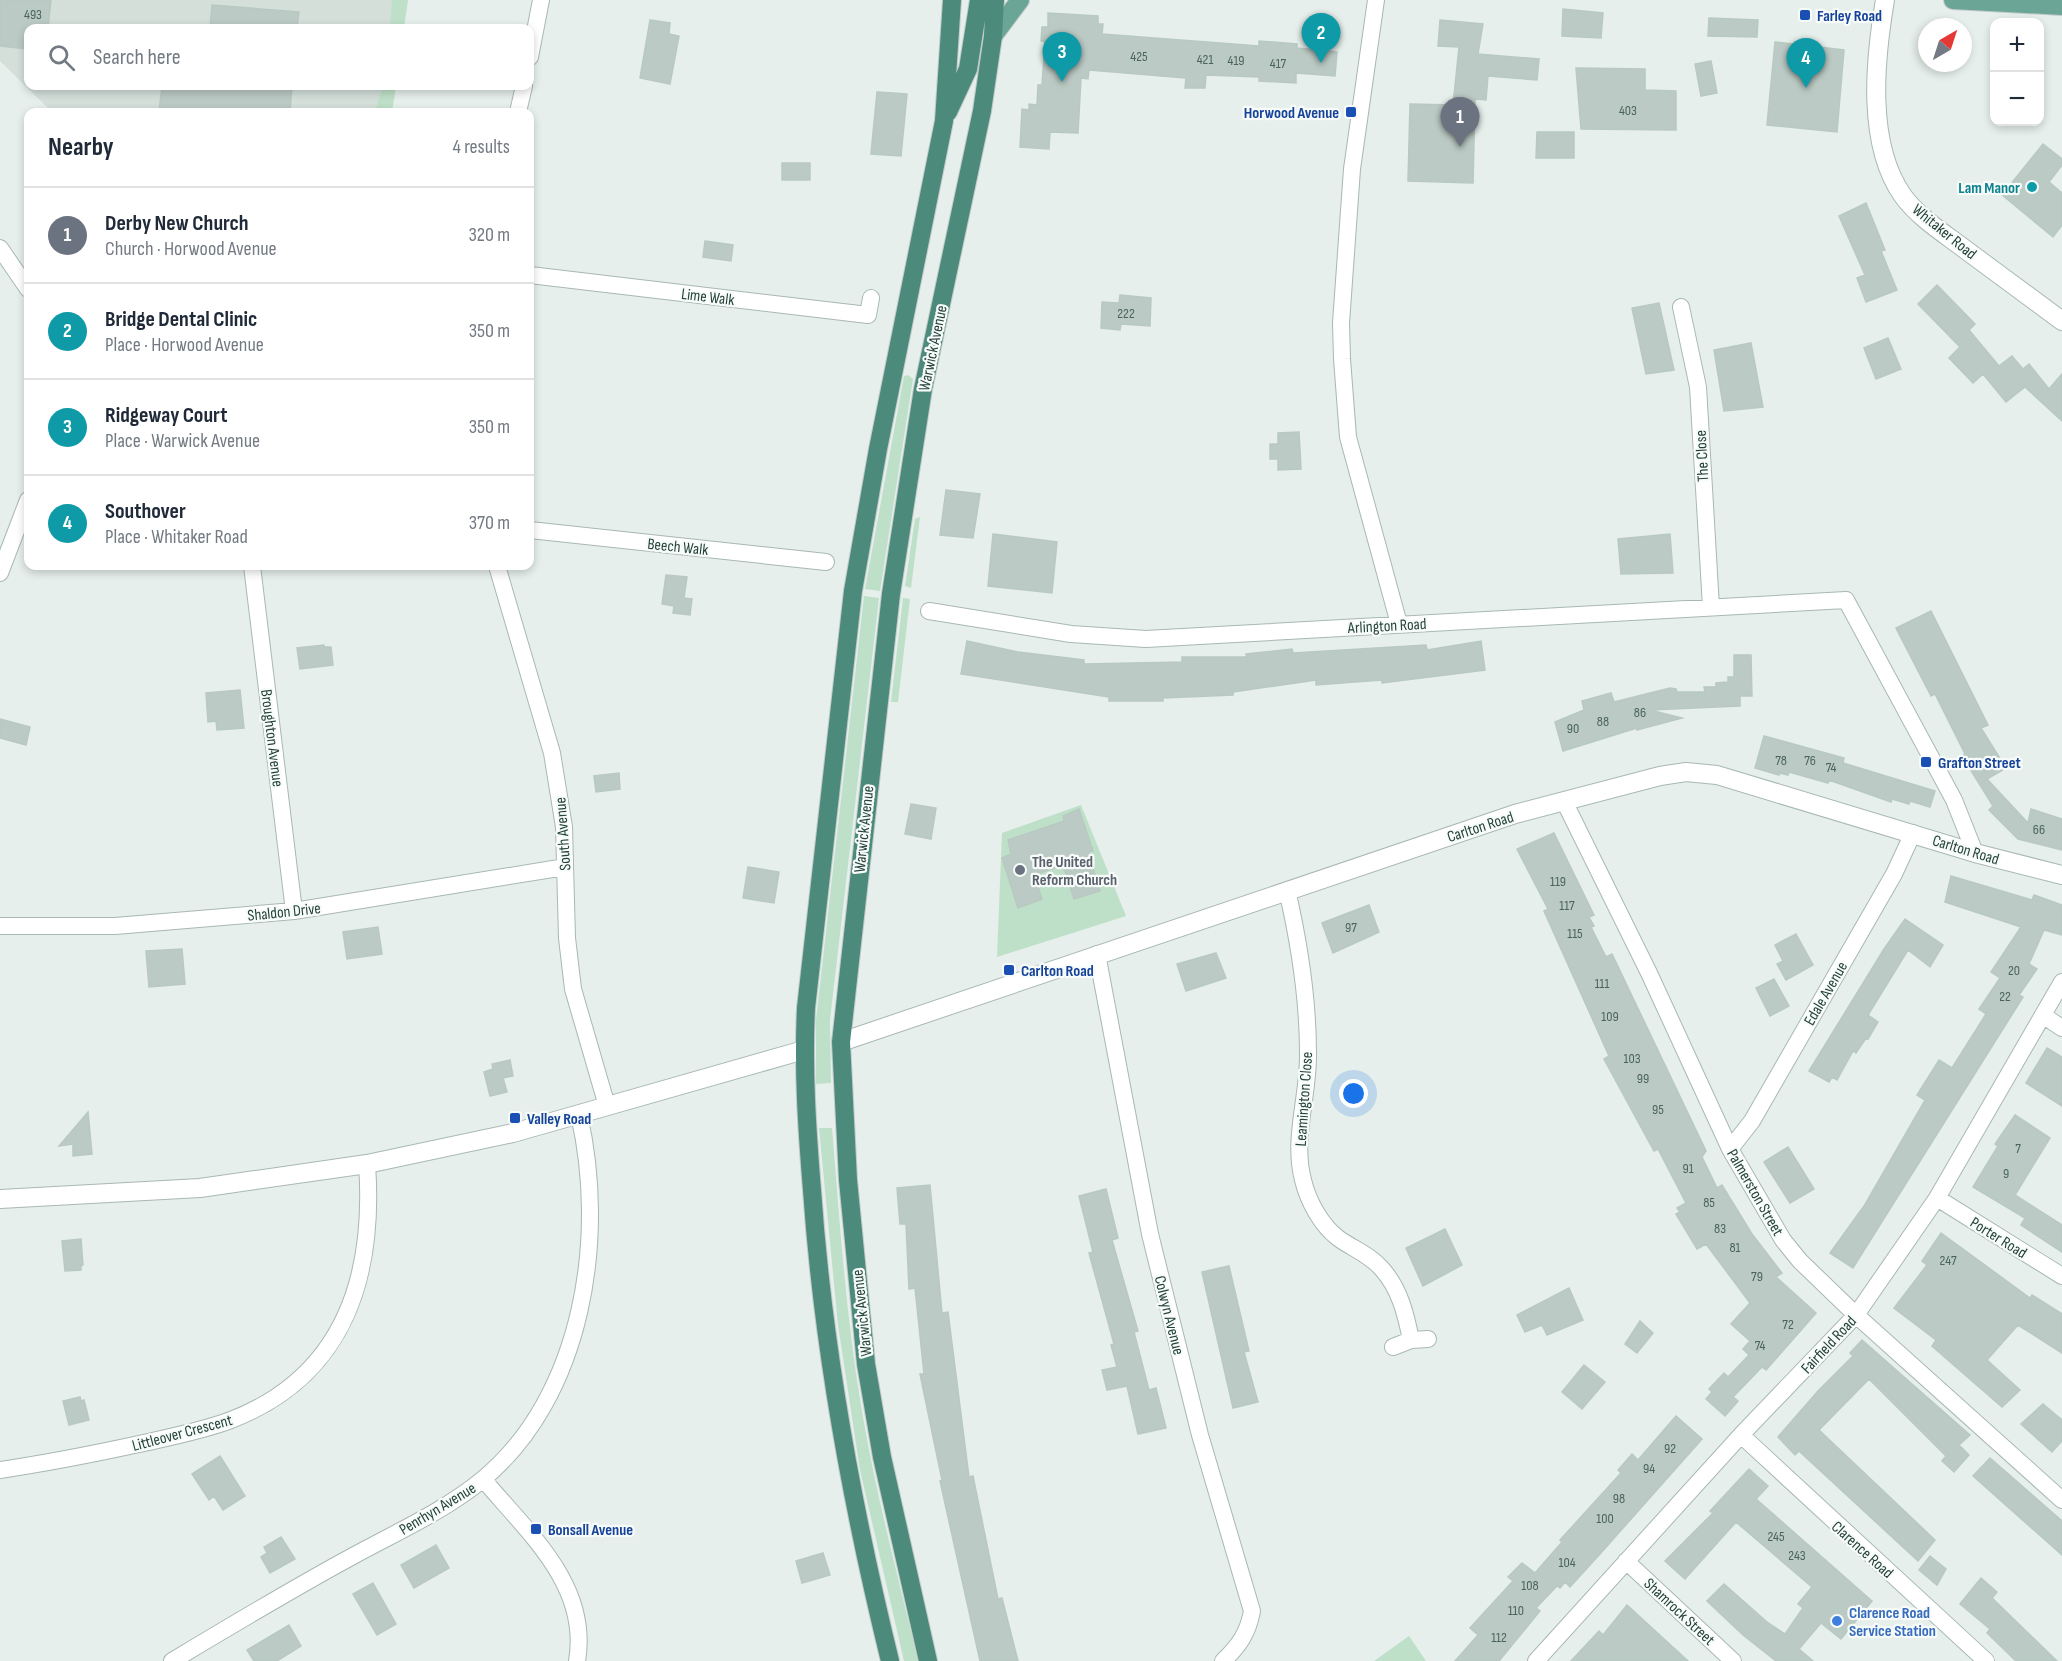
<!DOCTYPE html>
<html lang="en">
<head>
<meta charset="utf-8">
<style>
  body { margin:0; font-family:"Sofia Sans Condensed",sans-serif; background:#f2f2f3; color:#1f2937 }
  .controls { position:absolute; right:18px; top:18px; display:grid; overflow:hidden; border-radius:12px; box-shadow:0 3px 9px #0003 }
  .controls button { width:54px; height:54px; display:grid; place-items:center; padding:0; border:0; border-bottom:2px solid #e0e1e3; background:#fff; color:#1f2937; font:30px sans-serif }
  .compass { position:absolute; left:1918px; top:18px; width:54px; height:54px; border-radius:50%; background:#fff; box-shadow:0 3px 9px #0003; rotate:39deg }
  .you { position:absolute; left:1354px; top:1094px; width:21px; height:21px; margin:-15px; border:4px solid #fff; border-radius:50%; background:#1a73e8; box-shadow:0 0 0 9px #1a73e833 }
  .badge { display:grid; place-items:center; width:39px; height:39px; border-radius:50%; background:#7f5249; color:#fff; font-size:20px; font-weight:700 }
  .pin { position:absolute; translate:-50% -50px; filter:drop-shadow(0 2px 3px #0008) }
  .pin::after { content:''; position:absolute; top:32px; width:21px; height:18px; background:inherit; clip-path:polygon(0 0,100% 0,50% 100%) }
  .list { margin:0; padding:0; list-style:none }
  h2 { display:flex; justify-content:space-between; align-items:center; height:78px; margin:0; padding:0 24px; font-size:26px }
  h2 small { font-size:20px; font-weight:400; color:#747a83 }
  .list li { display:grid; grid-template-columns:39px 1fr auto; gap:18px; align-items:center; box-sizing:border-box; height:96px; padding:0 24px; border-top:2px solid #e0e1e3 }
  .list b { display:block; font-size:22px; white-space:nowrap }
  .list p { margin:0; font-size:20px; white-space:nowrap; color:#747a83 }
  .list em { font-size:20px; font-style:normal; color:#747a83 }
  .icon { flex:none; width:33px; height:33px; fill:none; stroke:currentColor; stroke-width:2; stroke-linecap:round; stroke-linejoin:round }
  .map { position:relative; flex:none; width:2062px; height:1661px; overflow:hidden }
  .search { position:absolute; background:#fff; box-shadow:0 3px 9px #0003; left:24px; top:24px; width:510px; height:66px; display:flex; align-items:center; gap:15px; box-sizing:border-box; padding:0 21px; border-radius:12px; color:#747a83; font-size:22px }
  .panel { position:absolute; background:#fff; box-shadow:0 3px 9px #0003; left:24px; top:108px; width:510px; height:462px; border-radius:12px }
  .map>svg:first-child { display:block }
  .built { fill:#d4dfda }
  .green { fill:#bfe0c8 }
  .building { fill:#bbcac4; stroke:#b8c9c2; stroke-width:1.5 }
  .lines { fill:none; stroke-linecap:round; stroke-linejoin:round }
  .minor-casing { stroke:#a8b8b2; stroke-width:18 }
  .tertiary-casing { stroke:#a8b8b2; stroke-width:20 }
  .primary-casing { stroke:#c2cac8; stroke-width:20 }
  .trunk-casing { stroke:#c2cac8; stroke-width:20 }
  .minor { stroke:#fff; stroke-width:16 }
  .tertiary { stroke:#fff; stroke-width:18 }
  .primary { stroke:#6aa596; stroke-width:18 }
  .trunk { stroke:#4c8a7c; stroke-width:18 }
  .transit-dot { fill:#1a4fb4; stroke:#f7fbf9; stroke-width:2 }
  .culture-dot { fill:#0f9aa8; stroke:#f7fbf9; stroke-width:2 }
  .worship-dot { fill:#6b7280; stroke:#f7fbf9; stroke-width:2 }
  .shop-dot { fill:#3f7fe0; stroke:#f7fbf9; stroke-width:2 }
  .labels { text-anchor:middle; stroke-width:4.5; stroke-linejoin:round; paint-order:stroke }
  .number-label { font-size:14px; fill:#4a645c }
  .transit-label { font-size:16px; font-weight:bold; fill:#164399; stroke:#f7fbf9; text-anchor:start }
  .culture-label { font-size:16px; font-weight:bold; fill:#0d838f; stroke:#f7fbf9; text-anchor:end }
  .street-label { font-size:16px; fill:#24423a; stroke:#f7fbf9 }
  .worship-label { font-size:16px; font-weight:bold; fill:#5b616d; stroke:#f7fbf9; text-anchor:start }
  .shop-label { font-size:16px; font-weight:bold; fill:#366cbe; stroke:#f7fbf9; text-anchor:start }
</style>
</head>
<body>
<div class="map">
<svg width="2062" height="1661" viewBox="0 0 2062 1661">
  <rect width="100%" height="100%" fill="#e6efeb"/>
  <path class="built" d="M0,0H408L400,28H28V86H383L374,112H143L113,110L111,112H52L0,61Z"/>
  <path class="green" d="M392,0H408L404,28H390Z
    M383,86H396L392,112H374Z
    M908,375L913,379L880,591L865,589L904,376Z
    M920,517L911,588L905,586L915,519Z
    M864,596L879,598L830,1020L831,1083L816,1084V1020Z
    M903,598L910,599L898,702H891Z
    M1081,805L1126,916L997,957L1002,833Z
    M819,1128H832C840,1224 846,1321 863,1417C877,1499 899,1580 918,1661H904L860,1470L838,1325Z
    M1409,1636L1426,1661H1374Z"/>
  <path class="building" d="M0,0H51L48,28H28L27,49L0,46Z
    M212,5L299,12L297,28H210Z
    M1563,9L1603,13L1601,38L1562,36Z
    M1048,13L1098,16V24H1103L1102,34L1259,46V41L1297,44V48L1337,52L1335,76L1296,73V83L1259,81V77L1206,75L1205,88H1185L1186,78L1089,70L1088,79L1081,78L1078,133L1050,132L1049,149L1020,147L1022,109L1029,110V104L1037,105L1038,85H1042L1045,42L1041,41L1042,27H1048Z
    M1709,18L1758,20L1757,37L1708,36Z
    M650,20L670,23L669,34L679,36L670,84L640,78Z
    M1440,20L1483,24L1478,54L1539,59L1537,80L1488,76L1486,100L1475,99L1473,183L1408,181L1410,104L1453,105L1459,47L1438,46Z
    M1775,42L1844,50L1837,132L1767,125Z
    M1711,61L1717,93L1701,96L1695,64Z
    M1576,68L1645,69V90L1676,91V130L1581,129Z
    M162,86H292L290,112H159Z
    M877,92L907,94L901,156L871,154Z
    M1537,132H1574V158H1536Z
    M2043,144L2062,159V165L2049,182L2062,193V225L2053,237L2002,195Z
    M782,163H810V180H782Z
    M1866,203L1885,250L1881,251L1897,290L1866,302L1857,278L1865,275L1839,216Z
    M705,241L733,245L731,261L703,257Z
    M1937,285L1975,324L1969,330L1999,366L2012,356L2023,369L2029,364L2049,389L2062,374V421L2025,387L2006,402L1983,374L1973,383L1949,358L1960,347L1918,304Z
    M1120,295L1151,298L1150,326L1121,324L1120,330L1101,328L1102,302L1119,303Z
    M1659,303L1674,370L1646,374L1632,308Z
    M1888,338L1901,369L1876,379L1864,348Z
    M1751,343L1763,407L1724,411L1714,350Z
    M1299,432L1301,469L1278,470V459H1270V444H1278V433Z
    M946,490L980,494L973,538L940,535Z
    M993,534L1057,542L1052,593L988,586Z
    M1670,534L1673,573L1621,574L1618,539Z
    M666,575L687,577L684,598L692,599L690,615L673,613L674,606L662,604Z
    M1931,611L1988,725L1981,728L2006,768L1987,779L2028,823L2031,809L2062,819V850L2018,839L1989,810L1993,806L1962,756L1965,754L1935,694L1931,696L1896,628Z
    M967,641L1018,652L1084,660V664L1182,662V657H1247L1246,654L1292,649L1293,653L1426,645L1427,650L1481,641L1485,670L1382,683V680L1316,685V680L1233,692V695L1163,698V701H1109V697L961,674Z
    M324,645V647H331L333,665L300,669L297,648Z
    M1734,655H1751L1752,696H1740V706L1650,710L1682,718L1637,730V728L1563,751L1555,722L1584,710L1582,701L1611,693L1614,702L1670,688L1676,689L1677,692H1705L1704,687H1716V683L1728,682V677H1734Z
    M240,690L244,728L217,730L216,721L208,722L206,693Z
    M0,719L30,727L26,745L0,738Z
    M1764,736L1844,758L1843,763L1935,791L1930,807L1910,801L1909,804L1892,799L1891,802L1829,780L1828,783L1789,772L1788,775L1780,773L1779,775L1755,768Z
    M619,773L620,789L596,792L594,776Z
    M911,804L936,808L931,839L905,834Z
    M1079,809L1093,851L1088,852L1100,891L1074,899L1063,865L1034,875L1042,899L1018,908L1002,858L1011,854L1008,840L1064,821L1063,816Z
    M1554,833L1594,915L1589,917L1594,926L1591,927L1606,957L1612,954L1706,1151L1702,1157L1717,1188L1722,1185L1752,1234L1782,1273L1776,1277L1816,1313L1766,1370L1762,1367L1733,1397L1738,1401L1725,1416L1706,1399L1712,1392L1709,1389L1724,1373L1728,1377L1749,1355L1743,1349L1750,1341L1731,1324L1750,1303L1706,1244L1697,1249L1676,1214L1680,1212L1677,1208L1686,1203L1658,1149L1654,1151L1604,1059L1609,1056L1544,911L1548,909L1517,849Z
    M748,867L779,872L774,903L743,898Z
    M1951,876L2032,900L2034,895L2062,905V935L2044,930L2029,964L2037,969L2019,995L2023,997L1853,1268L1830,1253L1864,1206L1925,1100L1917,1095L1939,1060L1952,1068L1986,1014L1979,1009L2000,978L1991,972L2021,927L1945,902Z
    M1369,905L1379,932L1333,953L1322,923Z
    M1905,919L1943,945L1930,967L1908,950L1868,1015L1878,1022L1868,1039L1866,1038L1856,1053L1853,1051L1837,1080L1832,1077L1829,1082L1809,1071L1884,949Z
    M378,927L382,954L347,959L343,932Z
    M1796,934L1813,965L1786,980L1777,964L1783,961L1775,945Z
    M182,949L185,984L149,987L146,951Z
    M1216,953L1226,978L1186,991L1177,964Z
    M1774,979L1789,1006L1770,1016L1756,988Z
    M2047,1048L2062,1057V1106L2026,1083Z
    M510,1060L513,1076L503,1078L507,1092L490,1096L484,1072L493,1069L492,1064Z
    M88,1112L92,1154L73,1156V1144L59,1146Z
    M2015,1115L2050,1138L2015,1195L2062,1225V1252L2021,1225L2025,1218L1973,1187L1998,1146L1995,1144Z
    M1788,1147L1814,1189L1790,1203L1764,1162Z
    M930,1185L942,1313L948,1312L969,1477L973,1476L998,1599L1002,1598L1018,1661H980L940,1481L942,1480L920,1374H924L915,1288L909,1289L906,1224H900L897,1188Z
    M1106,1189L1118,1238L1112,1240L1138,1331L1134,1332L1149,1390L1156,1388L1166,1428L1138,1434L1127,1386L1107,1390L1102,1370L1117,1367L1111,1345L1114,1344L1089,1253L1093,1252L1079,1196Z
    M1445,1229L1462,1265L1423,1286L1406,1248Z
    M1941,1233L2030,1298L2032,1295L2062,1314V1353L2018,1325L1987,1360L2020,1390L2002,1407L1932,1346L1936,1340L1894,1308L1927,1265L1922,1261Z
    M81,1239L83,1265H81V1270L65,1271L62,1241Z
    M1229,1266L1249,1351L1244,1352L1258,1402L1233,1408L1202,1272Z
    M1569,1288L1583,1320L1547,1335L1542,1325L1525,1332L1517,1315Z
    M1640,1321L1653,1333L1637,1353L1625,1344Z
    M1862,1340L1970,1435L1959,1445L1969,1455L1954,1472L1942,1461L1946,1456L1869,1379L1819,1430L1935,1540L1918,1561L1799,1451L1795,1455L1778,1437L1818,1391L1853,1356L1850,1353Z
    M1584,1365L1605,1382L1582,1409L1562,1392Z
    M80,1397L81,1401L84,1400L89,1420L69,1425L63,1401Z
    M2043,1404L2062,1420V1441L2052,1452L2021,1424Z
    M1676,1416L1702,1439L1600,1554L1570,1587L1565,1582L1560,1588L1557,1586L1536,1608L1540,1611L1499,1661H1455L1478,1635L1470,1628L1513,1581L1508,1577L1522,1563L1535,1573L1562,1542L1560,1540L1621,1473L1618,1470L1632,1454L1638,1460Z
    M220,1456L245,1496L223,1510L214,1496L209,1500L192,1474Z
    M1990,1458L2062,1521V1555L1973,1476Z
    M1749,1469L1768,1486L1756,1499L1872,1601L1841,1639L1821,1623L1799,1649L1813,1661H1776L1743,1635L1707,1601L1724,1584L1767,1622L1785,1634L1803,1608L1798,1604L1812,1587L1736,1522L1685,1579L1665,1561L1713,1513L1710,1511Z
    M281,1537L295,1559L270,1573L261,1557L267,1553L264,1547Z
    M436,1545L449,1568L414,1588L401,1565Z
    M823,1553L830,1575L802,1583L796,1561Z
    M1930,1556L1946,1569L1937,1585L1919,1570Z
    M1981,1578L1997,1592L1992,1598L2057,1661H2016L1987,1633L1990,1629L1960,1604Z
    M373,1583L396,1624L377,1635L353,1594Z
    M1627,1605L1688,1661H1571L1599,1631L1603,1635Z
    M289,1625L301,1646L277,1661H254L247,1650Z"/>
  <g class="lines">
    <g class="minor-casing">
      <path id="minor" d="M1376,0L1352,169L1341,323L1342,359L1348,437L1399,624
        M530,57L541,0
        M518,112L524,86
        M0,248L28,289
        M530,275L868,315L871,298
        M1681,307L1698,387L1711,607
        M530,530L826,562
        M252,566L294,911
        M497,566L552,753L564,827L567,938L573,989L607,1106
        M0,573L28,500
        M929,611L1071,634L1146,639L1846,600L1954,800L1975,853
        M1564,801L1649,973L1730,1149L1783,1240L1800,1261L1856,1315L2062,1500
        M1287,890C1299,942 1308,999 1308,1053C1309,1095 1292,1138 1303,1180C1308,1201 1321,1225 1338,1238C1353,1249 1369,1254 1382,1269C1400,1289 1406,1315 1411,1340
        M0,926H115L294,911L565,867
        M1097,954L1150,1234L1200,1435L1252,1611C1248,1633 1239,1646 1223,1661
        M2044,1016L2062,1028
        M1730,1149L1752,1121L1894,874L1913,833
        M1937,1198L2062,1276
        M1393,1347L1411,1340L1428,1339
        M1741,1435L1986,1661
        M0,1470C47,1463 93,1454 139,1444C170,1437 202,1431 231,1420C345,1376 375,1276 367,1164
        M483,1479C528,1533 590,1585 577,1661
        M1626,1561L1733,1661
        M172,1661C232,1625 292,1589 353,1556C397,1532 444,1511 482,1480C584,1396 607,1236 579,1115
        M1536,1661L1741,1435L1856,1315L1937,1198L2062,982"/>
    </g>
    <g class="tertiary-casing">
      <path id="tertiary" d="M1885,0C1875,59 1866,144 1903,196C1919,218 1945,234 1966,250C1998,274 2030,297 2062,321
        M841,1042L1515,814L1660,776L1686,772L1717,775L1975,853L2062,875
        M0,1199L200,1188L367,1164L513,1133L804,1050"/>
    </g>
    <g class="primary-casing">
      <path id="primary" d="M1953,0L2062,6
        M993,36L1020,0"/>
    </g>
    <g class="trunk-casing">
      <path id="trunk" d="M948,112L968,69L979,0
        M890,1661C852,1506 823,1349 812,1190C807,1129 803,1069 806,1008L853,591L878,449L944,121L952,0
        M928,1661L882,1457L866,1364L848,1180L841,1042L891,594L923,389L982,111L993,36L995,0"/>
    </g>
    <use href="#minor" class="minor"/>
    <use href="#tertiary" class="tertiary"/>
    <use href="#primary" class="primary"/>
    <use href="#trunk" class="trunk"/>
  </g>
  <g class="transit-dot">
    <rect x="1799" y="9" width="12" height="12" rx="3"/>
    <rect x="1345" y="106" width="12" height="12" rx="3"/>
    <rect x="1920" y="756" width="12" height="12" rx="3"/>
    <rect x="1003" y="964" width="12" height="12" rx="3"/>
    <rect x="509" y="1112" width="12" height="12" rx="3"/>
    <rect x="530" y="1523" width="12" height="12" rx="3"/>
  </g>
  <circle class="culture-dot" cx="2032" cy="187" r="6"/>
  <circle class="worship-dot" cx="1020" cy="870" r="6"/>
  <circle class="shop-dot" cx="1837" cy="1621" r="6"/>
  <g class="labels">
    <g class="number-label">
      <text x="33" y="19">493</text>
      <text x="1139" y="61">425</text>
      <text x="1205" y="64">421</text>
      <text x="1236" y="65">419</text>
      <text x="1278" y="68">417</text>
      <text x="1628" y="115">403</text>
      <text x="1126" y="318">222</text>
      <text x="1640" y="717">86</text>
      <text x="1603" y="726">88</text>
      <text x="1573" y="733">90</text>
      <text x="1781" y="765">78</text>
      <text x="1810" y="765">76</text>
      <text x="1831" y="772">74</text>
      <text x="2039" y="834">66</text>
      <text x="1558" y="886">119</text>
      <text x="1567" y="910">117</text>
      <text x="1351" y="932">97</text>
      <text x="1575" y="938">115</text>
      <text x="2014" y="975">20</text>
      <text x="1602" y="988">111</text>
      <text x="2005" y="1001">22</text>
      <text x="1610" y="1021">109</text>
      <text x="1632" y="1063">103</text>
      <text x="1643" y="1083">99</text>
      <text x="1658" y="1114">95</text>
      <text x="2018" y="1153">7</text>
      <text x="1688" y="1173">91</text>
      <text x="2006" y="1178">9</text>
      <text x="1709" y="1207">85</text>
      <text x="1720" y="1233">83</text>
      <text x="1735" y="1252">81</text>
      <text x="1948" y="1265">247</text>
      <text x="1757" y="1281">79</text>
      <text x="1788" y="1329">72</text>
      <text x="1760" y="1350">74</text>
      <text x="1670" y="1453">92</text>
      <text x="1649" y="1473">94</text>
      <text x="1619" y="1503">98</text>
      <text x="1605" y="1523">100</text>
      <text x="1776" y="1541">245</text>
      <text x="1797" y="1560">243</text>
      <text x="1567" y="1567">104</text>
      <text x="1530" y="1590">108</text>
      <text x="1516" y="1615">110</text>
      <text x="1499" y="1642">112</text>
    </g>
    <g class="transit-label">
      <text x="1817" y="21">Farley Road</text>
      <text x="1339" y="118" text-anchor="end">Horwood Avenue</text>
      <text x="1938" y="768">Grafton Street</text>
      <text x="1021" y="976">Carlton Road</text>
      <text x="527" y="1124">Valley Road</text>
      <text x="548" y="1535">Bonsall Avenue</text>
    </g>
    <g class="culture-label">
      <text x="2020" y="193">Lam Manor</text>
    </g>
    <g class="street-label">
      <text transform="translate(1945 231) rotate(39)" y="6">Whitaker Road</text>
      <text transform="translate(708 296) rotate(7)" y="6">Lime Walk</text>
      <text transform="translate(932 348) rotate(-78)" y="6">Warwick Avenue</text>
      <text transform="translate(1701 456) rotate(-93)" y="6">The Close</text>
      <text transform="translate(678 546) rotate(6)" y="6">Beech Walk</text>
      <text transform="translate(1387 625) rotate(-3)" y="6">Arlington Road</text>
      <text transform="translate(273 738) rotate(83)" y="6">Broughton Avenue</text>
      <text transform="translate(1480 826) rotate(-18)" y="6">Carlton Road</text>
      <text transform="translate(863 829) rotate(-84)" y="6">Warwick Avenue</text>
      <text transform="translate(562 834) rotate(-94)" y="6">South Avenue</text>
      <text transform="translate(1966 849) rotate(17)" y="6">Carlton Road</text>
      <text transform="translate(284 911) rotate(-6)" y="6">Shaldon Drive</text>
      <text transform="translate(1825 993) rotate(-60)" y="6">Edale Avenue</text>
      <text transform="translate(1303 1099) rotate(-86)" y="6">Leamington Close</text>
      <text transform="translate(1756 1192) rotate(60)" y="6">Palmerston Street</text>
      <text transform="translate(1999 1237) rotate(32)" y="6">Porter Road</text>
      <text transform="translate(861 1313) rotate(-96)" y="6">Warwick Avenue</text>
      <text transform="translate(1170 1315) rotate(76)" y="6">Colwyn Avenue</text>
      <text transform="translate(1828 1344) rotate(-47)" y="6">Fairfield Road</text>
      <text transform="translate(182 1432) rotate(-15)" y="6">Littleover Crescent</text>
      <text transform="translate(437 1508) rotate(-31)" y="6">Penrhyn Avenue</text>
      <text transform="translate(1863 1549) rotate(42)" y="6">Clarence Road</text>
      <text transform="translate(1680 1611) rotate(43)" y="6">Shamrock Street</text>
    </g>
    <g class="worship-label">
      <text x="1032" y="867">The United<tspan x="1032" dy="18">Reform Church</tspan></text>
    </g>
    <g class="shop-label">
      <text x="1849" y="1618">Clarence Road<tspan x="1849" dy="18">Service Station</tspan></text>
    </g>
  </g>
</svg>
<div class="controls">
<button>+</button>
<button>−</button>
</div>
<svg class="compass" viewBox="-18 -18 36 36"><path d="M0-13l5 13h-10z" fill="#e53935"/><path d="M0 13l5-13h-10z" fill="#747a83"/></svg>
<div class="you"></div>
<div class="pin badge" style="left:1460px;top:147px;background:#6b7280">1</div>
<div class="pin badge" style="left:1321px;top:63px;background:#0f9aa8">2</div>
<div class="pin badge" style="left:1062px;top:82px;background:#0f9aa8">3</div>
<div class="pin badge" style="left:1806px;top:88px;background:#0f9aa8">4</div>
<div class="search"><svg class="icon" aria-label="search" viewBox="0 0 24 24"><circle cx="10" cy="10" r="6"/><path d="M15 15l6 6"/></svg>Search here</div>
<section class="panel">
<h2>Nearby<small>4 results</small></h2>
<ul class="list">
<li><span class="badge" style="background:#6b7280">1</span><div><b>Derby New Church</b><p>Church · Horwood Avenue</p></div><em>320 m</em></li>
<li><span class="badge" style="background:#0f9aa8">2</span><div><b>Bridge Dental Clinic</b><p>Place · Horwood Avenue</p></div><em>350 m</em></li>
<li><span class="badge" style="background:#0f9aa8">3</span><div><b>Ridgeway Court</b><p>Place · Warwick Avenue</p></div><em>350 m</em></li>
<li><span class="badge" style="background:#0f9aa8">4</span><div><b>Southover</b><p>Place · Whitaker Road</p></div><em>370 m</em></li>
</ul>
</section>
</div>
</body>
</html>
